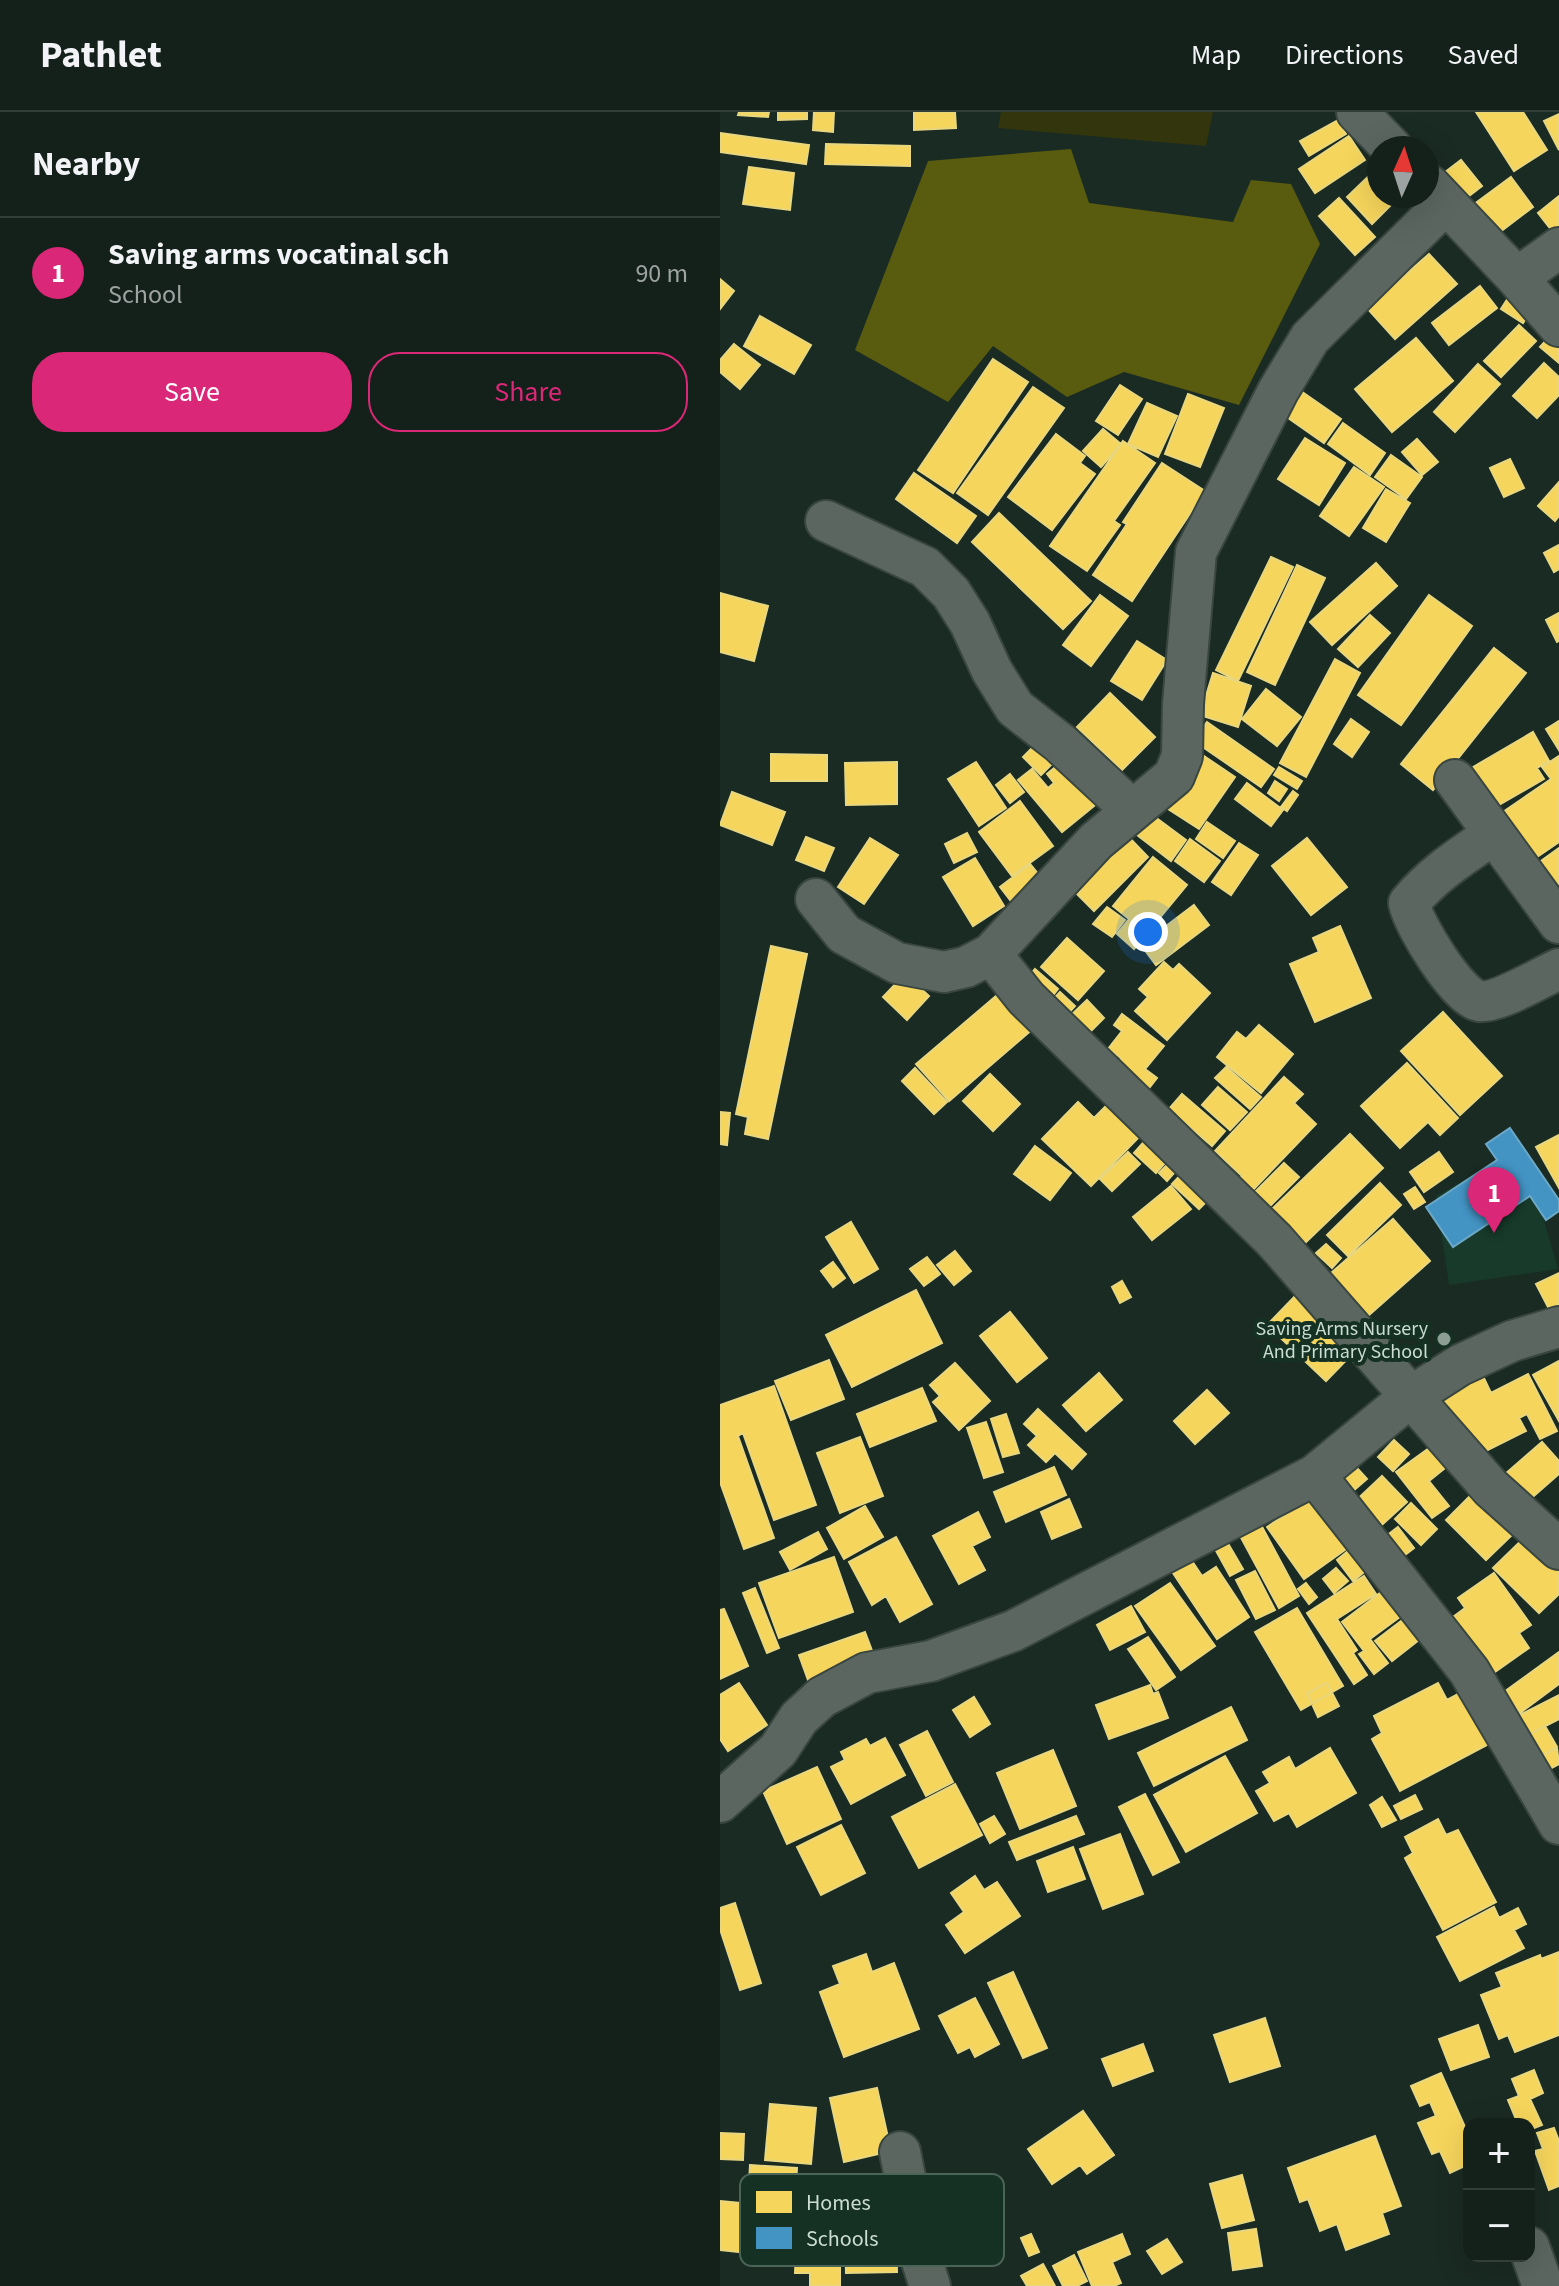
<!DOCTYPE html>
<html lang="en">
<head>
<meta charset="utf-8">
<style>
  body { margin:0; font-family:"Source Sans 3",sans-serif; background:#1d2823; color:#f1f3f6 }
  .controls { position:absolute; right:24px; bottom:24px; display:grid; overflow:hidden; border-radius:16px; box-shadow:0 8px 32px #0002 }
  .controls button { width:72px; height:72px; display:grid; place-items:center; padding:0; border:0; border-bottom:2px solid #333e39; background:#14201a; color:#f1f3f6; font:40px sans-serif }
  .compass { position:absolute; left:647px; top:24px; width:72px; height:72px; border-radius:50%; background:#14201a; box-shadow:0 8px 32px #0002; rotate:3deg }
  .you { position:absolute; left:428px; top:820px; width:28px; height:28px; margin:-20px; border:6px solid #fff; border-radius:50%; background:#1a73e8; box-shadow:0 0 0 12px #1a73e833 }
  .badge { display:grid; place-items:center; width:52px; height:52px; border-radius:50%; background:#db2777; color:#fff; font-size:26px; font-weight:700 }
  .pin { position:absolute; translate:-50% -66px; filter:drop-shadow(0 2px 4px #0008) }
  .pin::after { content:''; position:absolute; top:42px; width:28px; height:24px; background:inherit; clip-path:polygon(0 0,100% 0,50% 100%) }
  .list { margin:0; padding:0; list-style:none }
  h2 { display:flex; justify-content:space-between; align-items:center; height:104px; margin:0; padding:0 32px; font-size:34px }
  h2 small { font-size:26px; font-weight:400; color:#9da3a2 }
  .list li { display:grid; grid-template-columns:52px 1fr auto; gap:24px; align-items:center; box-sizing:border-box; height:112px; padding:0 32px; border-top:2px solid #333e39 }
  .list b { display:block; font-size:30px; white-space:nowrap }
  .list p { margin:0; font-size:26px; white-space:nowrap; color:#9da3a2 }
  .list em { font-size:26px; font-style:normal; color:#9da3a2 }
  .actions { display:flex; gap:16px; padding:24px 32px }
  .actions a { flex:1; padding:18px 0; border:2px solid #db2777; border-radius:32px; text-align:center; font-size:28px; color:#db2777 }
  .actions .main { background:#db2777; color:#fff }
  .map { position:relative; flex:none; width:839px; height:2174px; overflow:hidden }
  header { display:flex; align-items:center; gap:48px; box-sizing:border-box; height:112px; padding:0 40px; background:#14201a; border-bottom:2px solid #333e39 }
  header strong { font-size:38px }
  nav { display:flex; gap:44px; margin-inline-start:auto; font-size:28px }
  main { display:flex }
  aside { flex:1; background:#14201a }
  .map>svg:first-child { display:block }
  .built { fill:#173a2a }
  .green { fill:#33350d }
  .forest { fill:#595b0f }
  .homes { fill:#f6d55c; stroke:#e9d77f; stroke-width:2 }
  .schools { fill:#4393c3; stroke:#6ca9c8; stroke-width:2 }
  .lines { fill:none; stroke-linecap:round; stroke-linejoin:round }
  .minor-casing { stroke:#39463f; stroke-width:44 }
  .minor { stroke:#5b6660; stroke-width:40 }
  .poi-dot { fill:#8d9e95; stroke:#143123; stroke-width:3 }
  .labels { text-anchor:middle; stroke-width:8; stroke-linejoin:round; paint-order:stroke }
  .poi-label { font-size:20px; fill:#cbdcd2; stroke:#143123; text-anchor:end }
  .key { fill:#143123; stroke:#4b6458; stroke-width:2 }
  .key-label { font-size:22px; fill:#cbdcd2 }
</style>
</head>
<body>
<header>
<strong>Pathlet</strong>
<nav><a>Map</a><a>Directions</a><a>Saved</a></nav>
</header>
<main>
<aside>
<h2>Nearby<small></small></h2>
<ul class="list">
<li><span class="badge">1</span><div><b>Saving arms vocatinal sch</b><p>School</p></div><em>90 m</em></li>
</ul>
<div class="actions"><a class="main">Save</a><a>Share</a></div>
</aside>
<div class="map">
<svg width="839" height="2174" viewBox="0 0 839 2174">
  <rect width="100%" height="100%" fill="#1a2b23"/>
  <path class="built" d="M803,1036L838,1157L729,1173L716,1084Z"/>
  <path class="green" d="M281,0H493L486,34L278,16Z"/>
  <path class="forest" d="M351,37L369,91L513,110L531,68L571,72L600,132L519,293L404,260L347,285L273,234L228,290L135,238L208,49Z"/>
  <path class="homes" d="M19,0H49L48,5L18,3Z
    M58,0H87V7L58,8Z
    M94,0H114L113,20L93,18Z
    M194,0H235L236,16L194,18Z
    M756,0H803L827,38L794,59Z
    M839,2V38L824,9Z
    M618,8L626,22L589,44L580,29Z
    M0,21L89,33L86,52L0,40Z
    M629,24L645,48L595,81L579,57Z
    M106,32L190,34V54L105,52Z
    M741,48L762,74L741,90L720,64Z
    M659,54V84H680L652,112L627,85Z
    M29,55L74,61L70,98L23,92Z
    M791,65L813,95L776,123L753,93Z
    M839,84V115L833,120L818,101Z
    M619,86L655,125L635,143L599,104Z
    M709,142L737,172L675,227L647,196Z
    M0,167L14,179L0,197Z
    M760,174L777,196L729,233L712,211Z
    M790,183L812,197L803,211L781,197Z
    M40,204L91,233L74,262L24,234Z
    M799,213L816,229L781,265L764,249Z
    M831,223L839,230V251L820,235Z
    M696,226L733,269L672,320L635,277Z
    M14,232L40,253L20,277L0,260V248Z
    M273,247L308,270L233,381L198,358Z
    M824,251L839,265V283L817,306L793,284Z
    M758,252L780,272L735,320L714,300Z
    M400,273L422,287L398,323L376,309Z
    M313,275L344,296L268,403L237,381Z
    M578,277L621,307L604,331L561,301Z
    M468,282L504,296L480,355L445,342Z
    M427,291L457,304L438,345L408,332Z
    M623,311L665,341L650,363L608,332Z
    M383,317L401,332L381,355L363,339Z
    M336,322L365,344L360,351L375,362L332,418L288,385Z
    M585,326L625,351L599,393L558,367Z
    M697,327L718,350L702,363L682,340Z
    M403,329L435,351L394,409L400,413L367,459L330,434Z
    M671,343L702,365L686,387L655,365Z
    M790,347L804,376L784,385L770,356Z
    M442,351L485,379L412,489L373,463L407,412L403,410Z
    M634,355L664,375L629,424L600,404Z
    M194,361L256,404L237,431L176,387Z
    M839,370V404L835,409L818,394Z
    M666,377L690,391L666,430L643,416Z
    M279,401L371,489L343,517L252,430Z
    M839,433V457L834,460L824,441Z
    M551,445L573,455L518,569L496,558Z
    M656,451L677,474L612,533L590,510Z
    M577,453L605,466L555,573L527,560Z
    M0,481L48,494L34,549L0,540Z
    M380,483L408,504L371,554L343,533Z
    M709,483L752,514L681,613L638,583Z
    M839,501V529L837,530L826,508Z
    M650,503L670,521L638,555L618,537Z
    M417,529L447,548L422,588L391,569Z
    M774,536L806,561L713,678L681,652Z
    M615,547L640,561L586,665L560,651Z
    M493,561L531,574L518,615L480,603Z
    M546,577L581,605L557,634L522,607Z
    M390,581L435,625L402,658L357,615Z
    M631,607L649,620L632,645L614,632Z
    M839,609V638L826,617Z
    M487,610L554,657L541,675L474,629Z
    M813,620L829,649L817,656L824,667L772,697L748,658Z
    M326,622L344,640L321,663L303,645Z
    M51,642L107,643V669H51Z
    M484,644L515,665L479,717L448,697Z
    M839,644V730L811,749L780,702L831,667L822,655Z
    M345,647L380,689L342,720L298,668L312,657L328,676L334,671L327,662Z
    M177,650V692L126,693L125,651Z
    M256,650L286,696L259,714L228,667Z
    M559,655L582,669L577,677L554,663Z
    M290,662L304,680L290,691L276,673Z
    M555,669L567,677L559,689L548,681Z
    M527,671L563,698L551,714L515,687Z
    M573,679L578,683L567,699L561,695Z
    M12,680L65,700L52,733L0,713Z
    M300,689L333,734L292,764L259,720Z
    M423,696L466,728L451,749L408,716Z
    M487,710L515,729L503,746L476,727Z
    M402,718L428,745L374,799L357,782L362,777L352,767Z
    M247,721L257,740L234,751L225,732Z
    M86,725L114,736L104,759L76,748Z
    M150,726L178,743L144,792L118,775Z
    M587,726L627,775L591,803L552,754Z
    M470,727L500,749L484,770L455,749Z
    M519,731L538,743L511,783L492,770Z
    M839,736V787L814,754Z
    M433,745L467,773L414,837L397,822L409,807L393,794Z
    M255,746L284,794L253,814L223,765Z
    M310,752L324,769L294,793L280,775Z
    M474,793L489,813L436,853L421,833Z
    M387,795L405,808L392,825L373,812Z
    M620,814L651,886L595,910L570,852L599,840L593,826Z
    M347,826L384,859L358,888L321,855Z
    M51,834L87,842L48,1027L25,1022L28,1005L16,1002Z
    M444,850L453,858L459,852L490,881L447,928L415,899L428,885L419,877Z
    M315,857L338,877L328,890L304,870Z
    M185,862L209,884L187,908L163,885Z
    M289,873L321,910L229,989L196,952Z
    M340,880L355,894L345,905L330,891Z
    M367,888L384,906L365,925L347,907Z
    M723,900L782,964L740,1003L681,939Z
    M402,902L444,934L425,957L437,966L426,980L394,955L401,946L388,937L402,919L394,913Z
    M539,913L573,942L541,981L497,945L517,920L526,927Z
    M687,951L738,1006L720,1023L708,1010L680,1036L641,994Z
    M506,955L541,985L530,997L495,966Z
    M195,956L227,990L214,1002L182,969Z
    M270,962L300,992L273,1019L243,989Z
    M564,965L583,982L574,991L596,1012L529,1082L516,1070L522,1064L495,1039Z
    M498,975L527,1000L510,1018L482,993Z
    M462,982L505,1019L492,1034L449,997Z
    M358,990L374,1006L387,993L420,1024L371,1074L322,1027Z
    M0,1000L10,1001L7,1033L0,1032Z
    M630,1022L663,1056L585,1131L552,1097Z
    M430,1023L452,1043L436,1061L414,1041Z
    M839,1023V1076L816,1035Z
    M315,1034L351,1061L330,1088L294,1062Z
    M408,1040L420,1052L392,1079L380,1067Z
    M719,1040L733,1060L704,1080L690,1060Z
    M454,1046L461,1053L447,1069L439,1061Z
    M564,1051L579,1065L542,1102L527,1088Z
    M471,1052L498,1078L479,1097L452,1072Z
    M660,1071L681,1093L628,1144L607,1123Z
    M451,1074L471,1097L432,1128L413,1105Z
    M695,1075L705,1090L694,1097L684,1082Z
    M673,1107L710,1149L640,1211L603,1168Z
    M131,1110L158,1157L134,1171L106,1125Z
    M606,1132L621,1146L612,1156L596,1141Z
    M235,1139L251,1159L234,1173L217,1153Z
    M207,1145L220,1162L204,1174L190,1157Z
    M113,1150L125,1166L113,1175L101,1159Z
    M839,1161V1192L829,1197L816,1172Z
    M402,1169L411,1185L400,1191L392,1175Z
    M196,1178L222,1231L132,1275L106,1223Z
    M580,1179L639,1235L606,1269L547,1213Z
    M290,1200L327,1246L297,1270L260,1224Z
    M109,1248L124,1287L71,1308L55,1269Z
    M839,1249V1309L813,1263Z
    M235,1251L270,1289L239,1318L213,1290L220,1284L210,1273Z
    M379,1261L402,1288L366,1319L343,1293Z
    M808,1262L837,1319L820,1327L807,1302L799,1306L806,1319L752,1346L721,1285L763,1264L771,1281Z
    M54,1274L96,1393L54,1408L23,1321L18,1324L54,1426L24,1437L0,1370V1293Z
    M202,1276L216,1309L150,1335L137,1302Z
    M487,1278L509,1301L475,1332L454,1309Z
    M318,1297L366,1342L352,1357L335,1341L326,1350L308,1333L317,1324L304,1312Z
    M286,1302L299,1341L283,1345L271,1307Z
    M266,1310L283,1360L264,1366L247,1316Z
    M140,1325L163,1384L120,1401L97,1341Z
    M674,1328L689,1342L673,1359L658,1345Z
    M822,1330L839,1349V1362L808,1389L785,1362Z
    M709,1336L725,1356L709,1369L729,1394L712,1406L676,1360Z
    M334,1355L346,1383L286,1410L274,1380Z
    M637,1356L647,1367L625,1386L615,1374Z
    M662,1364L687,1390L653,1421L629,1395Z
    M753,1381L793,1422L766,1448L726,1408Z
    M593,1384L629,1435L584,1467L547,1415Z
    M349,1387L361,1415L332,1427L321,1400Z
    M691,1391L717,1417L701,1433L675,1407Z
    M145,1394L163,1425L124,1447L107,1416Z
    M258,1400L270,1425L252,1434L265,1458L239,1472L213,1424Z
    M540,1411L579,1484L559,1496L519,1422Z
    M678,1415L694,1436L677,1449L661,1428Z
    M98,1420L107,1437L70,1458L60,1440Z
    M807,1423L839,1455V1482L819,1501L773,1456Z
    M176,1425L212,1492L180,1510L166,1484L152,1493L129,1450Z
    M506,1428L523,1457L510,1464L494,1435Z
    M633,1435L649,1456L633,1469L617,1448Z
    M114,1445L133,1500L59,1526L39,1471Z
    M472,1449L482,1464L496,1455L529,1505L497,1527L453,1461Z
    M616,1456L628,1469L614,1481L603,1467Z
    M535,1459L555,1498L536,1507L516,1468Z
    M774,1461L811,1513L799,1521L809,1536L772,1562L733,1505L745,1496L738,1486Z
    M644,1464L656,1482L617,1507L637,1538L633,1541L647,1563L634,1572L587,1501Z
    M450,1471L495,1534L461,1558L415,1494Z
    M586,1471L597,1485L589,1492L578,1477Z
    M673,1471L692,1496L650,1527L668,1551L654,1562L639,1542L644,1539L622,1510Z
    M35,1476L59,1536L47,1541L23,1481Z
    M411,1494L425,1520L390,1538L377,1513Z
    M577,1496L623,1574L581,1598L535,1520Z
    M4,1497L28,1554L0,1567V1498Z
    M693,1500L709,1520L672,1549L655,1529Z
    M145,1520L154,1544L88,1568L79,1543Z
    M428,1525L455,1565L436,1578L408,1537Z
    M839,1540V1572L800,1601L784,1580Z
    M19,1571L47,1613L8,1639L0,1627V1583Z
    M607,1571L619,1594L598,1605L587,1581Z
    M718,1571L727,1588L753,1574L780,1626L680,1679L652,1627L662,1621L654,1604Z
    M430,1573L433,1582L438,1580L448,1606L389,1627L376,1593Z
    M839,1583V1607L808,1623L798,1604Z
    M254,1585L270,1612L250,1625L233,1598Z
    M511,1595L527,1628L434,1674L418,1641Z
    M825,1614L837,1635L822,1644L810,1622Z
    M207,1619L233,1670L206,1684L180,1633Z
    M165,1626L185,1663L131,1692L111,1655L125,1648L121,1640L146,1627L150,1634Z
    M610,1636L636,1681L577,1715L569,1701L554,1709L536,1679L550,1671L543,1660L569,1645L575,1657Z
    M837,1636L839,1652L828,1658L821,1645Z
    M333,1638L356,1694L300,1717L277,1661Z
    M505,1644L537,1701L466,1740L434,1683Z
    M97,1655L121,1707L67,1732L43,1679Z
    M235,1672L262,1723L199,1756L172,1705Z
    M425,1682L459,1750L433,1763L399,1695Z
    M695,1683L702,1697L681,1707L674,1694Z
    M662,1685L676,1708L662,1715L650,1693Z
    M274,1704L285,1722L270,1731L260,1712Z
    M356,1704L364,1722L297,1748L289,1730Z
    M718,1707L726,1723L738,1718L776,1790L723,1818L685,1746L693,1741L685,1725Z
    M121,1713L145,1761L101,1783L77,1735Z
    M400,1722L423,1782L383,1797L360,1737Z
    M353,1735L365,1767L328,1780L317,1749Z
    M255,1764L264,1778L277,1770L300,1804L245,1841L226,1813L244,1800L231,1781Z
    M15,1791L41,1871L20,1878L0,1817V1796Z
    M774,1795L779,1806L798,1796L806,1812L794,1818L804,1836L740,1869L717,1825Z
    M839,1840V1923L795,1940L788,1923L779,1927L761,1883L782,1875L776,1861L820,1843L821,1847Z
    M146,1842L152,1860L174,1851L199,1917L124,1945L100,1880L120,1872L113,1854Z
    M293,1860L327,1936L303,1946L268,1871Z
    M255,1886L279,1932L255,1945L250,1935L238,1941L219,1904Z
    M545,1906L560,1954L510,1970L494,1923Z
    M758,1913L769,1945L731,1958L719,1927Z
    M423,1932L433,1959L393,1974L382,1947Z
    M814,1958L823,1981L810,1987L822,2013L809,2018V2012H798L788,1988L799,1984L792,1967Z
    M721,1961L749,2024V2052L730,2061L720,2039L712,2042L698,2011L716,2004L710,1990L700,1994L691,1974Z
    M157,1976L171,2039L124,2050L110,1986Z
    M50,1992L96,1996L91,2052L45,2048Z
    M363,1999L394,2043L367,2062L360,2053L332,2072L308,2037Z
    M834,2016L839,2029V2074L829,2078L815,2039L823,2037L817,2021Z
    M0,2021L24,2022L23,2048L0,2047Z
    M655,2024L681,2094L662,2101L669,2122L626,2138L617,2112L600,2119L588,2087L580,2090L568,2056Z
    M30,2053L77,2056L75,2090L28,2087Z
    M522,2063L534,2108L502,2116L490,2072Z
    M0,2089L41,2093L36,2142L0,2138Z
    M125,2116H176L177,2160L126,2161Z
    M536,2117L542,2154L513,2158L508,2121Z
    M311,2122L319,2140L309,2144L301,2126Z
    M402,2122L410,2142L392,2150L401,2171L394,2174H372L358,2140Z
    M447,2127L462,2150L442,2162L427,2139Z
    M76,2136H120V2174H90V2161H75Z
    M354,2143L367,2169L357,2174H343L333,2154Z
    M323,2152L335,2174H307L301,2164Z"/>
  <path class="schools" d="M790,1016L839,1088V1099L826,1108L810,1084L733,1135L706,1095L777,1048L766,1032Z"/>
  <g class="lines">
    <g class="minor-casing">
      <path id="minor" d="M637,0L672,36
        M709,73L797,166L839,214
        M797,166L839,136
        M106,409L205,455L231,481L250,511L272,559L295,596L340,631L412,698
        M735,668L839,811
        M774,722C743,743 713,762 689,791C693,812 738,886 759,889C776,892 822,865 839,857
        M96,787L124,822L177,851L224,860L246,855L271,842L376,729L454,664L462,644L463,592L476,440L558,279L590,226L726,91
        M271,842L306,886L554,1128L771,1376L839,1437
        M595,1363L749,1559L839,1712
        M0,1690L58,1638L79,1606L102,1585L147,1561L211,1549L293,1519L595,1363L690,1285L740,1253L792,1229L839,1215
        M180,2040L201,2146L210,2174
        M809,2135L823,2174"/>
    </g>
    <use href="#minor" class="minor"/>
  </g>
  <circle class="poi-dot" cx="724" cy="1227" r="8"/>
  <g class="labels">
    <g class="poi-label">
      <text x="708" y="1223">Saving Arms Nursery<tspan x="708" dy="23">And Primary School</tspan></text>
    </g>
  </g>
  <rect x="20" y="2062" width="264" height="92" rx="12" class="key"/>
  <rect x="36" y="2079" width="36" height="22" fill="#f6d55c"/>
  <rect x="36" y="2115" width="36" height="22" fill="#4393c3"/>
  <g class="key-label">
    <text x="86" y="2098">Homes</text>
    <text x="86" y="2134">Schools</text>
  </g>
</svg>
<div class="controls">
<button>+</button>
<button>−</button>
</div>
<svg class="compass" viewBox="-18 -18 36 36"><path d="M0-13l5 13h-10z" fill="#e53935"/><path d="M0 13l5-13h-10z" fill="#9da3a2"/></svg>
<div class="you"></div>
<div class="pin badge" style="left:774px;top:1121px">1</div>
</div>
</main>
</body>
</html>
